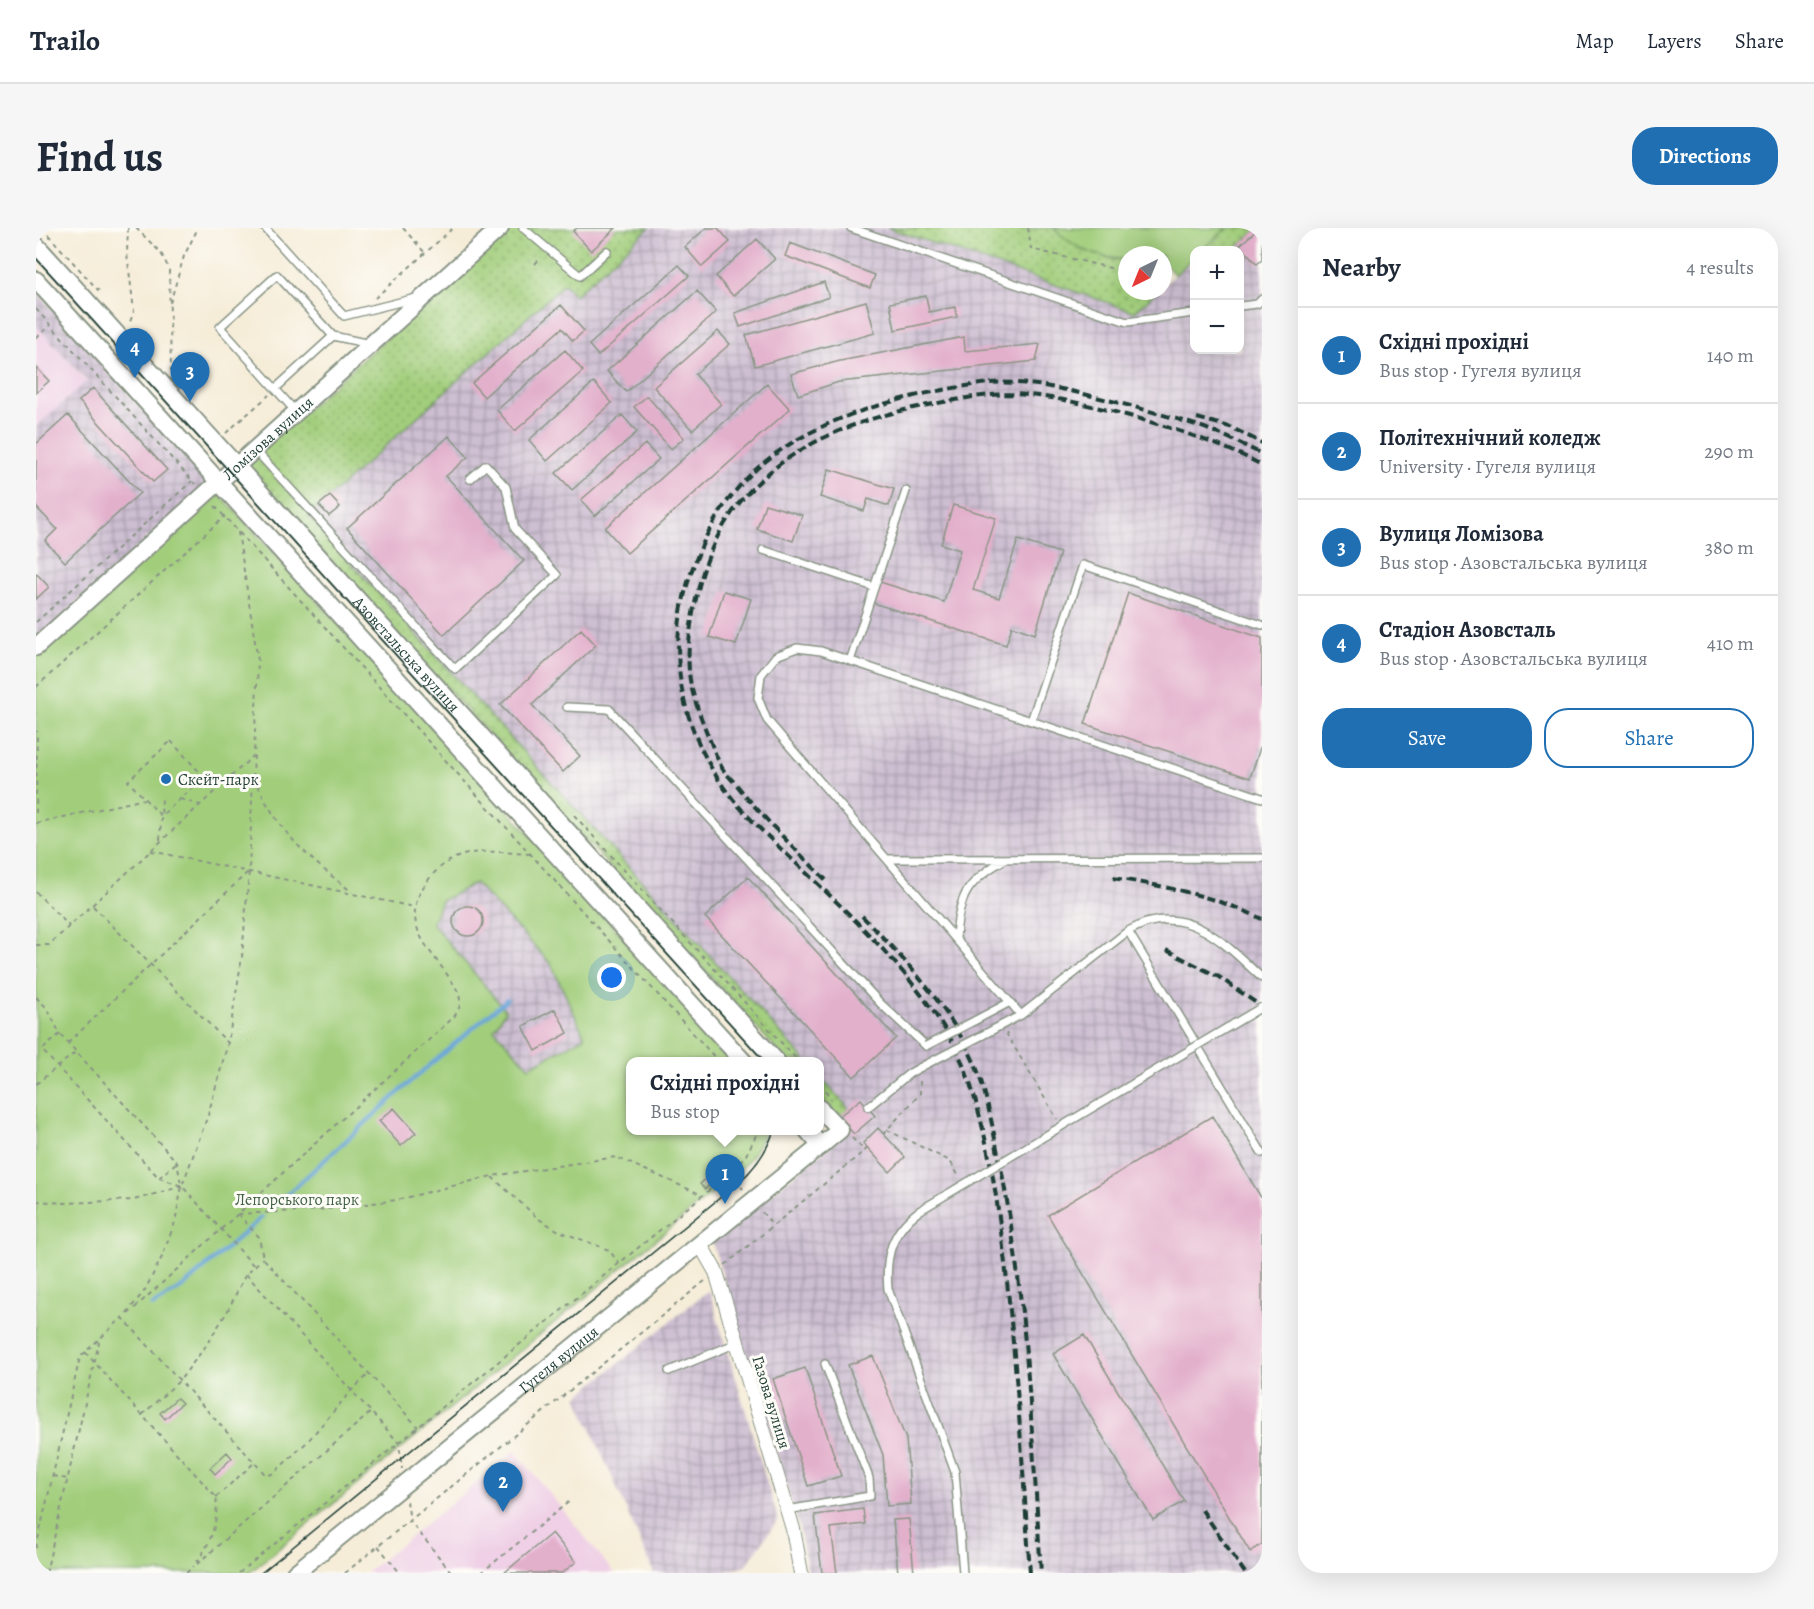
<!DOCTYPE html>
<html lang="en">
<head>
<meta charset="utf-8">
<style>
  body { margin:0; font-family:Alegreya,serif; background:#f6f6f7; color:#1f2937 }
  .controls { position:absolute; right:18px; top:18px; display:grid; overflow:hidden; border-radius:12px; box-shadow:0 6px 24px #0002 }
  .controls button { width:54px; height:54px; display:grid; place-items:center; padding:0; border:0; border-bottom:2px solid #e0e1e3; background:#fff; color:#1f2937; font:30px sans-serif }
  .compass { position:absolute; left:1082px; top:18px; width:54px; height:54px; border-radius:50%; background:#fff; box-shadow:0 6px 24px #0002; rotate:223deg }
  .you { position:absolute; left:576px; top:750px; width:21px; height:21px; margin:-15px; border:4px solid #fff; border-radius:50%; background:#1a73e8; box-shadow:0 0 0 9px #1a73e833 }
  .badge { display:grid; place-items:center; width:39px; height:39px; border-radius:50%; background:#1f6fb2; color:#fff; font-size:20px; font-weight:700 }
  .pin { position:absolute; translate:-50% -50px; filter:drop-shadow(0 2px 3px #0008) }
  .pin::after { content:''; position:absolute; top:32px; width:21px; height:18px; background:inherit; clip-path:polygon(0 0,100% 0,50% 100%) }
  .popup { position:absolute; left:590px; top:829px; width:198px; height:78px; box-sizing:border-box; display:grid; place-content:center; border-radius:12px; background:#fff; filter:drop-shadow(0 2px 4px #0005); font-size:20px; white-space:nowrap; color:#747a83 }
  .popup b { font-size:22px; color:#1f2937 }
  .popup::after { content:''; position:absolute; left:50%; top:100%; margin-left:-12px; border:12px solid transparent; border-top-color:#fff }
  .list { margin:0; padding:0; list-style:none }
  h2 { display:flex; justify-content:space-between; align-items:center; height:78px; margin:0; padding:0 24px; font-size:26px }
  h2 small { font-size:20px; font-weight:400; color:#747a83 }
  .list li { display:grid; grid-template-columns:39px 1fr auto; gap:18px; align-items:center; box-sizing:border-box; height:96px; padding:0 24px; border-top:2px solid #e0e1e3 }
  .list b { display:block; font-size:22px; white-space:nowrap }
  .list p { margin:0; font-size:20px; white-space:nowrap; color:#747a83 }
  .list em { font-size:20px; font-style:normal; color:#747a83 }
  .actions { display:flex; gap:12px; padding:18px 24px }
  .actions a { flex:1; padding:14px 0; border:2px solid #1f6fb2; border-radius:24px; text-align:center; font-size:21px; color:#1f6fb2 }
  .actions .main { background:#1f6fb2; color:#fff }
  .map { position:relative; flex:none; width:1226px; height:1345px; overflow:hidden; border-radius:24px }
  header { display:flex; align-items:center; gap:36px; box-sizing:border-box; height:84px; padding:0 30px; background:#fff; border-bottom:2px solid #e0e1e3 }
  header strong { font-size:28px }
  nav { display:flex; gap:33px; margin-inline-start:auto; font-size:21px }
  .intro { display:flex; align-items:center; justify-content:space-between; box-sizing:border-box; height:144px; padding:0 36px }
  h1 { margin:0; font-size:42px }
  .button { padding:15px 27px; border-radius:24px; background:#1f6fb2; color:#fff; font-size:21px; font-weight:700 }
  main { display:flex; gap:36px; padding:0 36px }
  aside { flex:1; background:#fff; border-radius:24px; box-shadow:0 6px 24px #0002 }
  .map>svg:first-child { display:block }
  .built { fill:#efd0e6 }
  .industrial { fill:url(#industrial-grid) }
  .grass { fill:url(#grass-dots); stroke:#608658; stroke-width:1.5 }
  .green { fill:#a2ce7b; stroke:#608658; stroke-width:1.5; fill-rule:evenodd }
  .lines { fill:none; stroke-linecap:round; stroke-linejoin:round }
  .stream { stroke:#69a5da; stroke-width:4 }
  .building { fill:#e3b0cc }
  .service-casing { stroke:#8a9586; stroke-width:10 }
  .minor-casing { stroke:#8a9586; stroke-width:16 }
  .tertiary-casing { stroke:#8a9586; stroke-width:20 }
  .path { stroke:#8a9586; stroke-width:2; stroke-dasharray:4.5 4.5; stroke-linecap:butt }
  .service { stroke:#fff; stroke-width:7 }
  .minor { stroke:#fff; stroke-width:14 }
  .tertiary { stroke:#fff; stroke-width:16 }
  .tram { stroke:#1f3d34; stroke-width:1.5 }
  .rail { stroke:#1f3d34; stroke-width:4; stroke-dasharray:9 4.5; stroke-linecap:butt }
  .service-bridge-casing { stroke:#8a9586; stroke-width:10; stroke-linecap:butt }
  .service-bridge { stroke:#fff; stroke-width:7 }
  .poi-dot { fill:#1f6fb2; stroke:#fdfcf7; stroke-width:2 }
  .labels { text-anchor:middle; stroke-width:6; stroke-linejoin:round; paint-order:stroke }
  .street-label { font-size:16px; fill:#1f3d34; stroke:#fdfcf7 }
  .poi-label { font-size:16px; fill:#1f3d34; stroke:#fdfcf7; text-anchor:start }
  .park-label { font-size:16px; fill:#406146; stroke:#fdfcf7 }
</style>
</head>
<body>
<header>
<strong>Trailo</strong>
<nav><a>Map</a><a>Layers</a><a>Share</a></nav>
</header>
<div class="intro"><h1>Find us</h1><a class="button">Directions</a></div>
<main>
<div class="map">
<svg width="1226" height="1345" viewBox="0 0 1226 1345">
  <defs>
    <pattern id="industrial-grid" width="8" height="8" patternUnits="userSpaceOnUse" patternTransform="scale(1.5)"><rect width="8" height="8" fill="#cdbed2"/><path d="M0 4h8M4 0v8" fill="none" stroke="#a69cab"/></pattern>
    <pattern id="grass-dots" width="8" height="8" patternUnits="userSpaceOnUse" patternTransform="scale(1.5)"><rect width="8" height="8" fill="#a2ce7b"/><path d="M2 2h.1M6 6h.1" fill="none" stroke="#83a866" stroke-width="1.8" stroke-linecap="round"/></pattern>
  </defs>
  <rect width="100%" height="100%" fill="#fdfcf7"/>
  <filter id="ink" filterUnits="userSpaceOnUse"><feTurbulence type="fractalNoise" baseFrequency=".0167" numOctaves="2"/><feDisplacementMap in="SourceGraphic" scale="12" xChannelSelector="R" yChannelSelector="G"/><feConvolveMatrix kernelMatrix="1 2 1 2 8 2 1 2 1" color-interpolation-filters="sRGB"/></filter>
  <filter id="wash" filterUnits="userSpaceOnUse"><feTurbulence type="fractalNoise" baseFrequency=".008" numOctaves="4" result="noise"/><feDisplacementMap in="SourceGraphic" scale="24" xChannelSelector="R" yChannelSelector="G"/><feGaussianBlur stdDeviation="1.35" result="paint"/><feColorMatrix in="noise" values="0 0 0 0 0 0 0 0 0 0 0 0 0 0 0 0 0 1.4 0 .05"/><feComposite in="paint" operator="in"/></filter>
  <g filter="url(#wash)">
    <rect width="100%" height="100%" fill="#f6edd9"/>
    <path class="built" d="M0,97L51,154L0,199Z
      M479,1223L578,1345H330Z"/>
    <path class="industrial" d="M613,0H852L1099,84L1121,63H1127V58L1151,36L1158,44V122H1204V22H1198L1223,0H1226V1345H772L763,1299L676,1013L814,902L802,889L812,880L784,849L783,834L770,833L272,288L529,56L539,66Z
      M0,63L173,255L0,412V199L51,153L0,97Z
      M439,655L515,736L549,809L493,839L458,801L396,695L405,673Z
      M673,1062L742,1291L710,1338L684,1345H618L541,1169Z"/>
    <path class="grass" d="M472,0H613L539,67L528,56L272,288L770,833H751L208,238Z
      M852,0H1018L1047,22L1076,31L1091,32V63H1121L1099,84Z
      M1191,0H1223L1198,22H1166Z
      M784,849L813,881L802,889L784,869Z"/>
    <path class="green" d="M1018,0H1191L1166,22H1158V29L1139,47L1127,34V27H1091V32C1063,30 1037,21 1018,0Z
      M180,262L700,833L594,834V902L729,903C722,922 710,937 695,950L213,1345H0V425ZM439,655L515,736L549,809L493,839L458,801L470,783L396,695L405,673Z"/>
    <g class="lines">
      <path class="stream" d="M237,979L382,847L471,771
        M116,1078L148,1058L226,989"/>
    </g>
    <g id="blocks">
      <path class="building" d="M541,0H580L555,23L537,3Z
        M670,0H682L694,14L666,39L649,19Z
        M1223,0H1226V32L1221,36L1204,17Z
        M721,11L739,31L697,68L680,48Z
        M754,15L839,47L834,60L749,28Z
        M643,37L653,48L562,128L553,117Z
        M788,54L793,69L704,99L699,85Z
        M661,63L680,84L590,164L571,143Z
        M890,68L893,84L919,79L921,89L859,102L854,75Z
        M830,73L839,105L719,138L710,107Z
        M525,77L548,103L537,113L526,100L448,169L436,155Z
        M682,103L694,116L659,146L685,176L656,202L618,159Z
        M928,109L929,123L1004,116L1000,133L803,154L762,167L755,146L804,133Z
        M529,122L547,143L479,203L461,182Z
        M0,139L13,153L0,165Z
        M558,154L576,175L511,233L493,212Z
        M731,156L754,181L591,325L569,300Z
        M57,160L131,242L117,254L43,173Z
        M611,168L648,210L635,221L598,179Z
        M32,187L104,265L29,334L9,313L21,301L0,279V216Z
        M586,187L601,204L536,262L520,245Z
        M413,208L432,229L410,248L488,333L408,407L311,300Z
        M609,216L623,231L559,288L545,272Z
        M793,241L858,261L853,278L832,271L828,283L784,269Z
        M294,268L304,279L293,288L283,277Z
        M729,276L766,287L757,313L721,301Z
        M917,277L960,290L937,362L963,370L982,312L1024,325L999,406L976,398L970,417L837,375L844,354L908,374L924,322L905,316Z
        M0,345L13,359L0,371Z
        M688,363L715,371L700,417L673,409Z
        M1092,365L1226,410V514L1214,550L1049,496Z
        M545,401L560,417L496,477L544,528L527,544L464,477Z
        M712,649L860,810L818,849L669,689Z
        M417 693a15 15 0 1 1 30 0a15 15 0 1 1-30 0Z
        M519,781L532,805L500,823L487,798Z
        M825,871L839,888L818,906L802,889Z
        M358,880L380,905L365,918L343,893Z
        M1176,888L1226,971V1316L1214,1324L1012,987Z
        M842,900L869,929L854,944L827,915Z
        M674,947L679,953L669,961L664,956Z
        M1048,1107L1148,1273L1117,1292L1017,1126Z
        M837,1128L870,1211L875,1276L851,1278L847,1227L812,1137Z
        M769,1140L805,1248L772,1258L737,1151Z
        M141,1170L146,1175L129,1191L124,1185Z
        M191,1224L196,1230L179,1246L174,1240Z
        M827,1281L829,1296L795,1300L801,1345H786L779,1287Z
        M873,1291L878,1345H862L857,1292Z
        M516,1305L540,1334L526,1345H468Z"/>
    </g>
  </g>
  <g filter="url(#ink)">
    <use href="#blocks" fill-opacity="0" stroke="#8a9586" stroke-width="1.5"/>
    <g class="lines">
      <g class="service-casing">
        <path id="service" d="M229,0L308,88L380,70
          M487,0L544,48L571,23
          M815,0L1091,94L1158,85
          M1204,78L1221,76L1226,71
          M239,161L297,108
          M260,184L184,99L241,47L297,108L334,116
          M220,223L419,441L521,347L479,301L470,259L450,237L434,251
          M727,322L838,359
          M814,433L870,263
          M531,479L573,481L844,775L890,818
          M995,493L1047,337L1226,397
          M851,631L1226,630
          M1092,703L1226,925
          M920,711C922,669 931,653 968,632
          M985,787L731,492L722,470L725,447L740,428L761,420L785,423L1226,570
          M938,793L974,774
          M945,808L985,787L1092,703C1099,700 1107,695 1114,694C1161,683 1194,721 1226,750
          M832,879L874,845L885,839
          M883,983C855,1004 849,1028 852,1061L919,1244L927,1345
          M633,1143L701,1115
          M751,1282L834,1268L833,1250L789,1136"/>
      </g>
      <g class="minor-casing">
        <path id="minor" d="M664,1016L680,1044L757,1301L765,1345"/>
      </g>
      <g class="tertiary-casing">
        <g id="tertiary">
          <path id="s1" d="M0,17L741,834"/>
          <path d="M0,52L708,834"/>
          <path id="s2" d="M0,419L464,0"/>
          <path d="M771,902L785,918"/>
          <path id="s3" d="M259,1345L804,902L783,880"/>
        </g>
      </g>
      <path class="path" d="M6,0L63,63
        M92,0L91,25L98,83L93,97
        M100,0L125,25L133,41L135,144
        M367,0L389,25
        M992,0L995,21L1091,44
        M499,36L505,29
        M339,70L417,0
        M134,75L148,28L162,0
        M0,81L159,256
        M0,110L15,97
        M190,205L233,167
        M179,278L683,834
        M202,304L222,433L213,643L206,729L192,815L172,887L146,958L139,994L126,1029L109,1062L87,1090L228,1245L233,1247L238,1245L271,1214L315,1163L333,1146
        M0,394L156,253
        M0,459L189,288
        M135,513L168,549L125,588L92,553Z
        M218,549C223,560 228,572 235,582C255,616 285,640 316,664
        M144,571L164,577
        M0,585L1,503
        M538,587L763,834
        M0,595L109,571
        M124,612L126,570
        M115,623L378,679
        M0,664L33,698
        M57,678L192,815
        M0,717H13L217,528
        M0,769L11,780L24,806L141,934L145,956
        M970,805L1021,891
        M24,806L6,822L123,950L146,958L218,1038
        M32,815L213,643
        M0,856L40,824
        M783,856L794,868L795,872
        M851,902L914,933L924,950
        M847,906L884,866V851
        M816,910L829,923
        M694,945L707,961
        M456,949L503,991L523,1003L573,1022L583,1035
        M123,950L141,934
        M0,973L30,975L98,972L146,958
        M726,984L737,998
        M202,986L282,982L361,972L456,948L580,929L666,967
        M202,986L223,1009L227,1030L382,1199
        M689,1037L832,920
        M210,1046L363,1215L366,1241
        M92,1086L418,789C420,786 423,781 424,777C425,769 421,761 417,755C394,720 359,694 393,651C421,616 455,624 494,626
        M49,1124L180,1269C183,1296 173,1319 157,1339
        M106,1187L144,1152L169,1119L191,1084L210,1046L227,1030
        M17,1248L31,1251
        M180,1269L218,1235
        M371,1273L374,1293L416,1345
        M342,1318L364,1345
        M0,1320L44,1129L87,1089
        M161,1336L335,1184
        M10,1345L63,1114
        M150,1345L156,1340
        M203,1345L694,945L710,927L723,902
        M309,1345L670,1052
        M445,1345L535,1272"/>
      <use href="#service" class="service"/>
      <use href="#minor" class="minor"/>
      <use href="#tertiary" class="tertiary"/>
      <path class="tram" d="M0,30L729,834
        M225,1345L702,955C719,940 731,924 738,902"/>
      <path class="rail" d="M1161,190L1194,199L1226,215
        M1077,650C1129,658 1179,668 1226,691
        M790,652C760,622 730,593 704,561C698,553 689,546 685,538C680,529 677,519 673,510C665,490 654,463 653,443C651,414 656,386 663,358C692,243 789,196 897,176C929,170 960,164 992,167C1026,170 1057,178 1090,187C1137,200 1183,215 1226,237
        M826,688C869,732 912,777 938,834C951,863 958,908 965,940C991,1073 996,1210 1005,1345
        M1130,722L1183,749L1226,779
        M1166,1282L1209,1345
        M994,1345C987,1244 981,1144 970,1044C962,977 953,907 930,844C903,770 820,692 763,638C737,613 705,585 684,554C640,487 629,409 659,334C688,259 733,220 806,190C849,173 907,160 953,155C994,152 1036,163 1076,173C1112,183 1151,192 1186,207C1200,213 1213,220 1226,226"/>
      <g class="service-bridge-casing">
        <path id="service-bridge" d="M890,818L938,793
          M885,839L945,808
          M883,983L1226,779"/>
      </g>
      <use href="#service-bridge" class="service-bridge"/>
    </g>
  </g>
  <circle class="poi-dot" cx="130" cy="551" r="6"/>
  <g class="labels">
    <g class="street-label">
      <text dy="6" stroke="none"><textPath href="#s2" startOffset="312">Ломізова вулиця</textPath></text>
      <text dy="6" stroke="none"><textPath href="#s1" startOffset="552">Азовстальська вулиця</textPath></text>
      <text dy="6" stroke="none"><textPath href="#s3" startOffset="339">Гугеля вулиця</textPath></text>
      <text transform="translate(736 1174) rotate(73)" y="6">Газова вулиця</text>
    </g>
    <g class="poi-label">
      <text x="142" y="557">Скейт-парк</text>
    </g>
    <g class="park-label">
      <text x="261" y="977">Лепорського парк</text>
    </g>
  </g>
</svg>
<div class="controls">
<button>+</button>
<button>−</button>
</div>
<svg class="compass" viewBox="-18 -18 36 36"><path d="M0-13l5 13h-10z" fill="#e53935"/><path d="M0 13l5-13h-10z" fill="#747a83"/></svg>
<div class="you"></div>
<div class="pin badge" style="left:689px;top:976px">1</div>
<div class="popup"><b>Східні прохідні</b>Bus stop</div>
<div class="pin badge" style="left:467px;top:1284px">2</div>
<div class="pin badge" style="left:154px;top:174px">3</div>
<div class="pin badge" style="left:99px;top:150px">4</div>
</div>
<aside>
<h2>Nearby<small>4 results</small></h2>
<ul class="list">
<li><span class="badge">1</span><div><b>Східні прохідні</b><p>Bus stop · Гугеля вулиця</p></div><em>140 m</em></li>
<li><span class="badge">2</span><div><b>Політехнічний коледж</b><p>University · Гугеля вулиця</p></div><em>290 m</em></li>
<li><span class="badge">3</span><div><b>Вулиця Ломізова</b><p>Bus stop · Азовстальська вулиця</p></div><em>380 m</em></li>
<li><span class="badge">4</span><div><b>Стадіон Азовсталь</b><p>Bus stop · Азовстальська вулиця</p></div><em>410 m</em></li>
</ul>
<div class="actions"><a class="main">Save</a><a>Share</a></div>
</aside>
</main>
</body>
</html>
